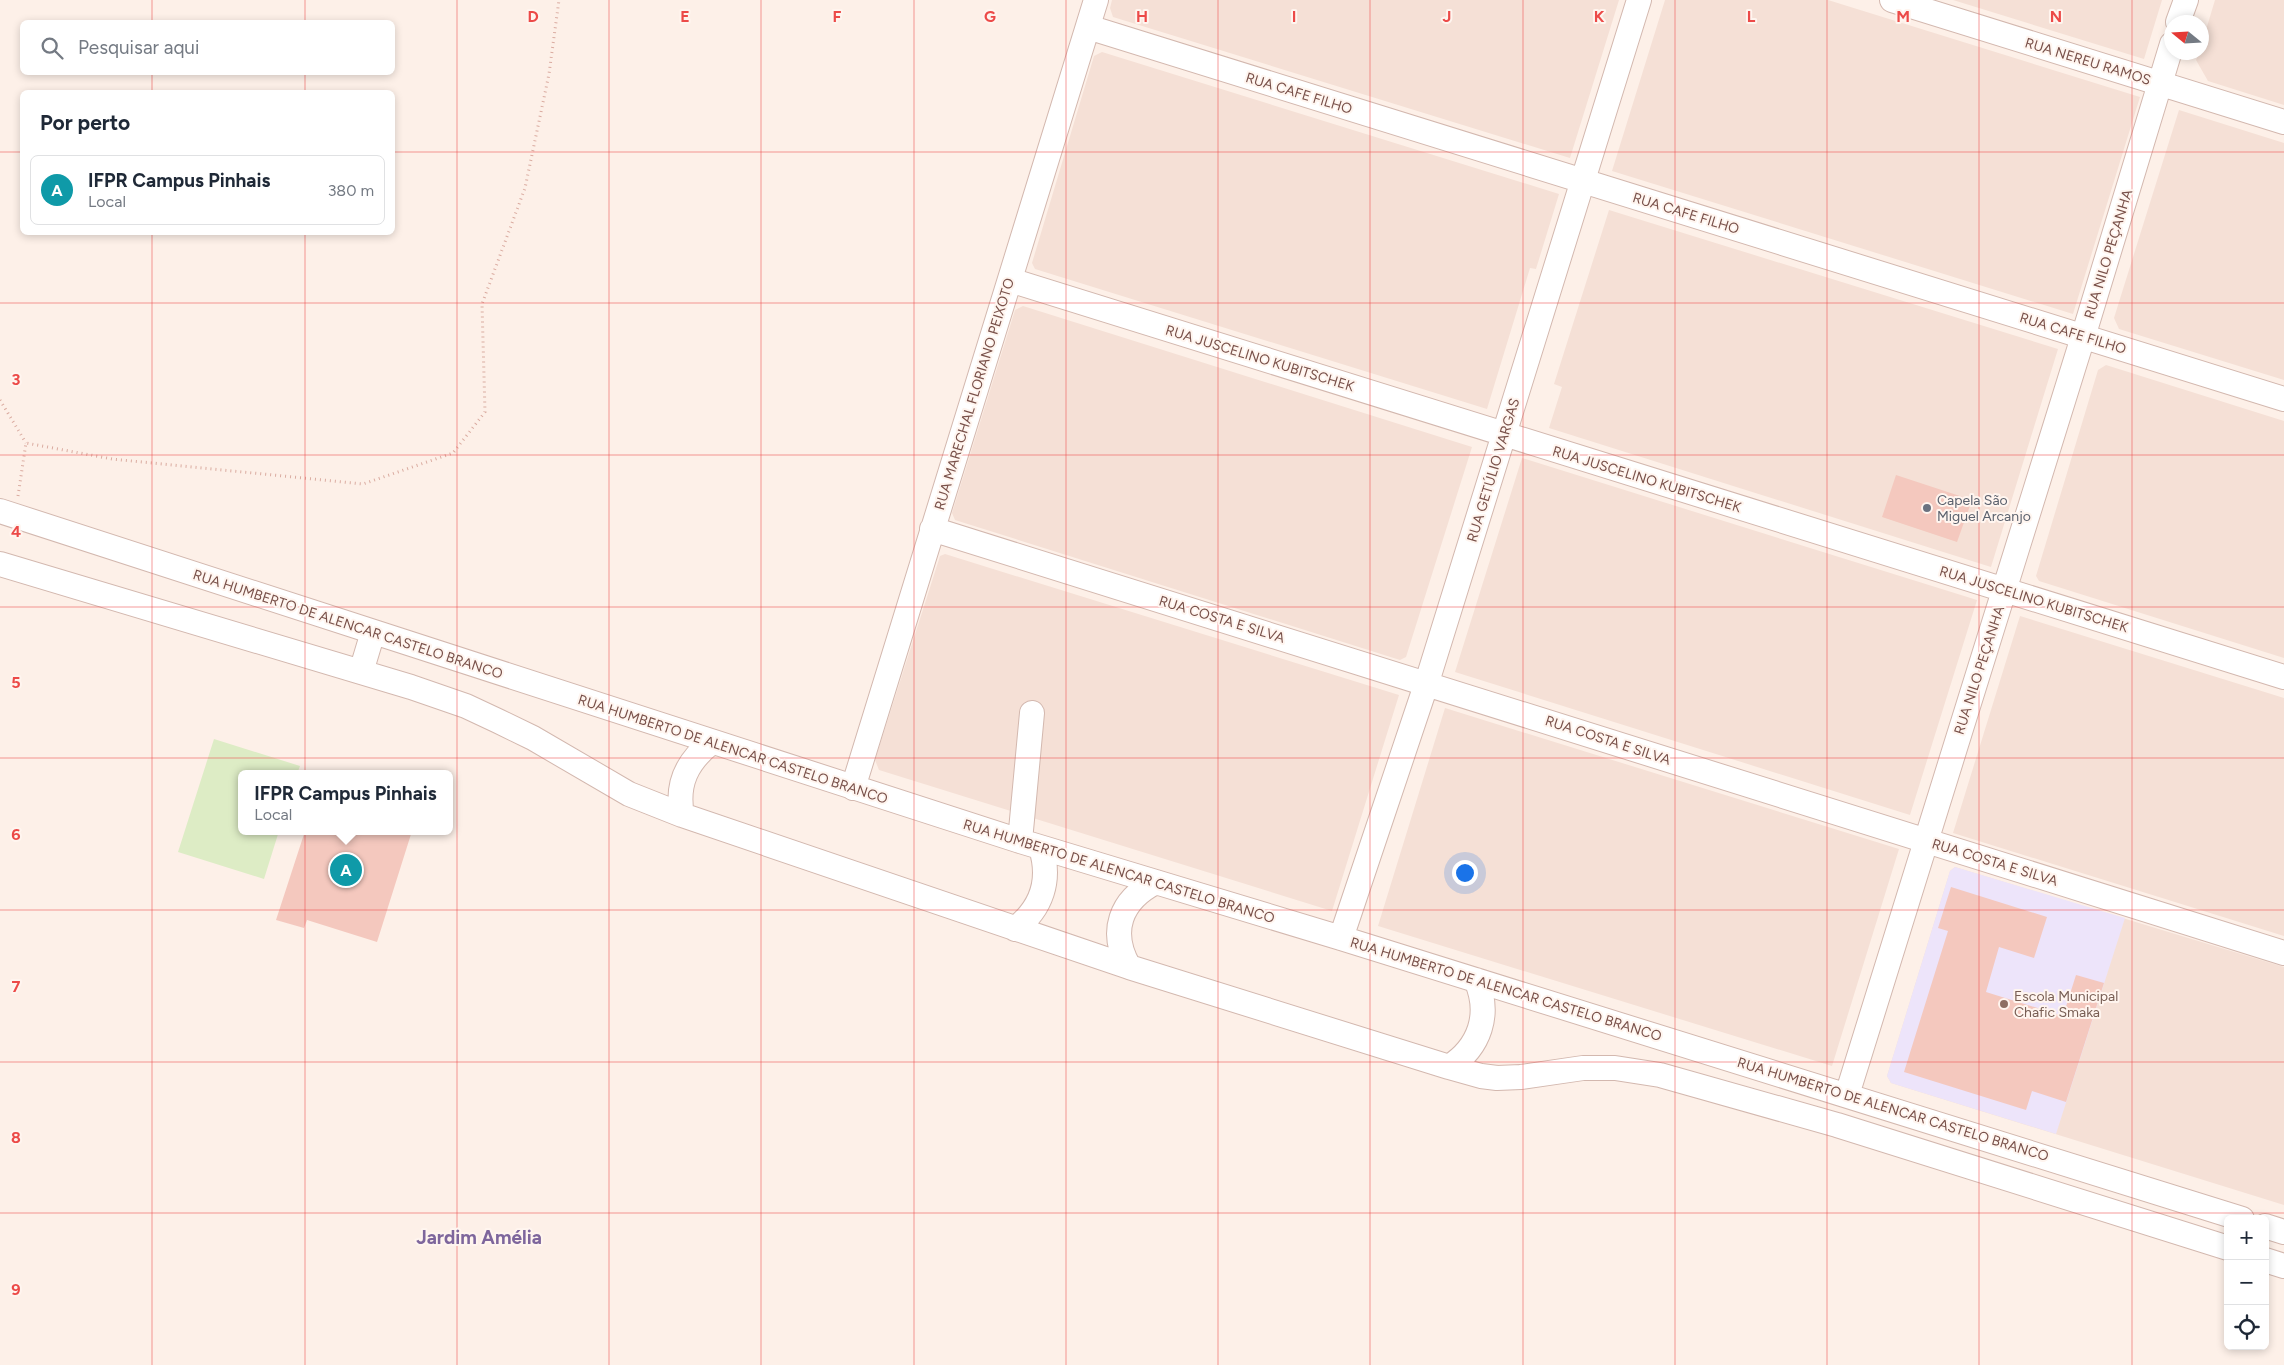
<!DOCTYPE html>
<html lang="pt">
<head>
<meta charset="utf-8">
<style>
  body { margin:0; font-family:Figtree,sans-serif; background:#f6f6f7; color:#1f2937 }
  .controls { position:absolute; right:15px; bottom:15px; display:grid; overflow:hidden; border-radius:8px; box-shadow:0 2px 8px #0003 }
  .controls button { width:45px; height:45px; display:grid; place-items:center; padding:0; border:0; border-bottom:1px solid #e0e1e3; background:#fff; color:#1f2937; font:25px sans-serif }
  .compass { position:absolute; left:2164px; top:15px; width:45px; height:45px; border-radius:50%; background:#fff; box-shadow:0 2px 8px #0003; rotate:288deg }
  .you { position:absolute; left:1464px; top:872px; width:18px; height:18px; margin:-12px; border:4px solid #fff; border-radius:50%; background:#1a73e8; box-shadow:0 0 0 8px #1a73e833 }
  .badge { display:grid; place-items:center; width:32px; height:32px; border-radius:50%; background:#111827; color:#fff; font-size:16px; font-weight:700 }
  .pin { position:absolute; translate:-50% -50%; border:2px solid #fff; box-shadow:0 1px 5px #0006 }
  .popup { position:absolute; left:238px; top:770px; width:215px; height:65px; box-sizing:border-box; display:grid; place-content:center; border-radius:8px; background:#fff; filter:drop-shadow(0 1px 4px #0005); font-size:16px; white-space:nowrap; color:#747a83 }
  .popup b { font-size:19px; color:#1f2937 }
  .popup::after { content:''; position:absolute; left:50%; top:100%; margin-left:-10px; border:10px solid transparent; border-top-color:#fff }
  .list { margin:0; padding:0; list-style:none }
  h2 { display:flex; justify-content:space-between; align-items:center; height:65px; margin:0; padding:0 20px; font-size:21px }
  h2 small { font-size:16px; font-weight:400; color:#747a83 }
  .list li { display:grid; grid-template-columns:32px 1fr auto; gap:15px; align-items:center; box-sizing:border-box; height:70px; margin:0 10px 10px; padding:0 10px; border:1px solid #e0e1e3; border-radius:8px }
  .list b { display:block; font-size:19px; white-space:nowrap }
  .list p { margin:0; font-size:16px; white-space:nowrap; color:#747a83 }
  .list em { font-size:16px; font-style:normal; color:#747a83 }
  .icon { flex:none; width:28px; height:28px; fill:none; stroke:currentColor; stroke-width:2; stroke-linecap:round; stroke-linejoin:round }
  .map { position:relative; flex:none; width:2284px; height:1365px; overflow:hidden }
  .search { position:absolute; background:#fff; box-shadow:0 2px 8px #0003; left:20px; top:20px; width:375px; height:55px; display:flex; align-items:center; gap:12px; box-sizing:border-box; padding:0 18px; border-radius:8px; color:#747a83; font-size:19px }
  .panel { position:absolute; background:#fff; box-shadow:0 2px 8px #0003; left:20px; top:90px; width:375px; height:145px; border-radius:8px }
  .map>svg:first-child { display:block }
  .residential { fill:#f5e0d6 }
  .education { fill:#ede4fa }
  .green { fill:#ddecc5 }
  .building { fill:#f4c8be }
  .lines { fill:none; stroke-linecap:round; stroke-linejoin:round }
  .minor-casing { stroke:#d3b8af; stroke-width:26 }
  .path { stroke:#daaba0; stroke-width:3; stroke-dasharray:1 4; stroke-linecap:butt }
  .minor { stroke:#fff; stroke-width:24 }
  .grid { fill:none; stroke:#ec4a48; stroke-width:1; stroke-opacity:0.55 }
  .worship-dot { fill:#6b7280; stroke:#fff5ef; stroke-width:2 }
  .education-dot { fill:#8d6e63; stroke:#fff5ef; stroke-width:2 }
  .labels { text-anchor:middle; stroke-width:4; stroke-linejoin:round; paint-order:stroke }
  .street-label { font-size:14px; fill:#79514a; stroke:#fff5ef }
  .worship-label { font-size:14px; fill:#5b616d; stroke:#fff5ef; text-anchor:start }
  .education-label { font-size:14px; fill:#785e54; stroke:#fff5ef; text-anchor:start }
  .district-label { font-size:19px; font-weight:bold; fill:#7e669c; stroke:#fff5ef }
  .grid-label { font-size:16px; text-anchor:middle; font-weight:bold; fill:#ec4a48; stroke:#fff5ef; stroke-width:4; stroke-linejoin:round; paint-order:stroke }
</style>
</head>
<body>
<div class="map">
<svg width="2284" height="1365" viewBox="0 0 2284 1365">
  <rect width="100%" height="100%" fill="#fdf0e8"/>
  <path class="residential" d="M1112,0H1619L1570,158L1113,17L1110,8Z
    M1665,0H1828L2140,97L2073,314L1612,171Z
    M1953,0H2162L2144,59Z
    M2215,0H2284V105L2208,81L2196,60L2199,53L2202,52V43Z
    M1102,52L1559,194L1536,269L1530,268L1487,409L1035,269L1032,263L1094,56Z
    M2179,110L2284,143V380L2119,329L2114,318Z
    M1609,210L2058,349L1991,567L1549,428L1562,387L1554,384Z
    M1023,306L1472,447L1406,657L1400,660L955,520L952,513L1015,310Z
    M2106,365L2284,421V658L2039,581L2036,576L2098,370Z
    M1522,458L1977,600L1910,815L1455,672Z
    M945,554L1399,695L1332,911L879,770L875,760L940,556Z
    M2020,616L2284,698V936L1953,833Z
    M1445,708L1899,849L1832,1066L1378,926Z
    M1955,867L2284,967V1205L1891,1083L1887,1076L1950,871Z"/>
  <path class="education" d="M1955,867L2125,918L2056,1134L1891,1083L1887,1076L1950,871Z"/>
  <path class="green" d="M214,739L300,766L297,774H242V831H279L264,879L178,852Z"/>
  <path class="building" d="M1896,475L1972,500L1957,542L1882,517Z
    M305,831H412L377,942L307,920L304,928L276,920Z
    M1951,887L2047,917L2034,958L1999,947L1986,992L2063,1016L2076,975L2104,983L2066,1102L2032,1091L2026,1110L1904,1072L1948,931L1938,928Z"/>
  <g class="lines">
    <g class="minor-casing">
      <path id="minor" d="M1892,0L2284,122
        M2178,22L2186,0
        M1088,27L2284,399
        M1010,280L2284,677
        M0,511L1020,841L1341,938L2242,1219
        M932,529L2284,953
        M0,564L411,687L466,706L498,721L533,738L629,794L682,815L1129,967L1449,1067L1481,1076L1497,1078L1521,1077L1583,1068H1615L1660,1075L1837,1125L2228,1248
        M361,672L373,632
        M853,788L1096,0
        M682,815C676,784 687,761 712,742
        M1020,841L1032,713
        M1015,929C1042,908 1051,880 1041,848
        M1341,938L1427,682L1639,0
        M1129,967C1109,932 1120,900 1156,882
        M1449,1067C1480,1047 1491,1014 1476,980
        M1847,1095L2083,337L2172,44
        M2265,1226L2284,1232
        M2265,1260L2284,1266"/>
    </g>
    <path class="path" d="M0,400L26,443
      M18,496L26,443L112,459L363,484L453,453L485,412L482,304L525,188L549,74L559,0"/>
    <use href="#minor" class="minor"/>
  </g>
  <path class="grid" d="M152,0V22M305,0V22M457,0V1365M609,0V1365M761,0V1365M914,0V1365M1066,0V1365M1218,0V1365M1370,0V1365M1523,0V1365M1675,0V1365M1827,0V1365M1979,0V1365M2132,0V1365M152,72V92M305,72V92M0,152H22M392,152H2284M152,232V1365M305,232V1365M0,303H2284M0,455H2284M0,607H2284M0,758H2284M0,910H2284M0,1062H2284M0,1213H2284"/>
  <circle class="worship-dot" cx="1927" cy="508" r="5"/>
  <circle class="education-dot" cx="2004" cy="1004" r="5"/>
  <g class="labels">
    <g class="street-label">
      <text transform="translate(2088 61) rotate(17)" y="5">RUA NEREU RAMOS</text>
      <text transform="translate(1299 93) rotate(17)" y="5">RUA CAFE FILHO</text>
      <text transform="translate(1686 213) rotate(17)" y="5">RUA CAFE FILHO</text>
      <text transform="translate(2108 254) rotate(-73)" y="5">RUA NILO PEÇANHA</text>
      <text transform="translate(2073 333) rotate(17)" y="5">RUA CAFE FILHO</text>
      <text transform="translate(1260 358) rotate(17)" y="5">RUA JUSCELINO KUBITSCHEK</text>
      <text transform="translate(974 394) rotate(-73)" y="5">RUA MARECHAL FLORIANO PEIXOTO</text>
      <text transform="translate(1493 470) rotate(-73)" y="5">RUA GETÚLIO VARGAS</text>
      <text transform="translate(1647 479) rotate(17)" y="5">RUA JUSCELINO KUBITSCHEK</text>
      <text transform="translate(2034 599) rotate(17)" y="5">RUA JUSCELINO KUBITSCHEK</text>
      <text transform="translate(1222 619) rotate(17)" y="5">RUA COSTA E SILVA</text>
      <text transform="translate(348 624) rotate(18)" y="5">RUA HUMBERTO DE ALENCAR CASTELO BRANCO</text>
      <text transform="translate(1979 670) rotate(-72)" y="5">RUA NILO PEÇANHA</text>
      <text transform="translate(1608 740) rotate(18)" y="5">RUA COSTA E SILVA</text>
      <text transform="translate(733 749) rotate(18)" y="5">RUA HUMBERTO DE ALENCAR CASTELO BRANCO</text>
      <text transform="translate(1995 862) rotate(17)" y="5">RUA COSTA E SILVA</text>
      <text transform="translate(1119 871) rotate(17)" y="5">RUA HUMBERTO DE ALENCAR CASTELO BRANCO</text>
      <text transform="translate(1506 989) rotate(17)" y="5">RUA HUMBERTO DE ALENCAR CASTELO BRANCO</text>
      <text transform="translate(1893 1109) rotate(17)" y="5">RUA HUMBERTO DE ALENCAR CASTELO BRANCO</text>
    </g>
    <g class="worship-label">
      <text x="1937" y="505">Capela São<tspan x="1937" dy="16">Miguel Arcanjo</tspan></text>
    </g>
    <g class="education-label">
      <text x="2014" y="1001">Escola Municipal<tspan x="2014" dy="16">Chafic Smaka</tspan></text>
    </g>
    <g class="district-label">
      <text x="479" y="1244">Jardim Amélia</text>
    </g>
  </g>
  <g class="grid-label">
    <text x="533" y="22">D</text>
    <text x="685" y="22">E</text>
    <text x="837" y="22">F</text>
    <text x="990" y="22">G</text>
    <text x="1142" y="22">H</text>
    <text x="1294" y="22">I</text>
    <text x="1447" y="22">J</text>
    <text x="1599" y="22">K</text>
    <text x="1751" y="22">L</text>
    <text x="1903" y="22">M</text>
    <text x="2056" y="22">N</text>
    <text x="16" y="385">3</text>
    <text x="16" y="537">4</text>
    <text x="16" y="688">5</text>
    <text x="16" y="840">6</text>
    <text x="16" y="992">7</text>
    <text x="16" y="1143">8</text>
    <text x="16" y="1295">9</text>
  </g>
</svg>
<div class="controls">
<button>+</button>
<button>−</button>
<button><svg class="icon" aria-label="locate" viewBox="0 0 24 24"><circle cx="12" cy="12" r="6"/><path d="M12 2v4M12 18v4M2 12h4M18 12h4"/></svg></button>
</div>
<svg class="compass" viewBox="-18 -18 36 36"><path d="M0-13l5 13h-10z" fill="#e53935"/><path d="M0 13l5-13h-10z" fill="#747a83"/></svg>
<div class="you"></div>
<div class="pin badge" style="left:346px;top:870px;background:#0f9aa8">A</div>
<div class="popup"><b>IFPR Campus Pinhais</b>Local</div>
<div class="search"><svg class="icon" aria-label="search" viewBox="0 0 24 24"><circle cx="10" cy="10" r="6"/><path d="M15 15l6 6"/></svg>Pesquisar aqui</div>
<section class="panel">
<h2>Por perto<small></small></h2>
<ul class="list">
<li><span class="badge" style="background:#0f9aa8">A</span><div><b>IFPR Campus Pinhais</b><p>Local</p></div><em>380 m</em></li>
</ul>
</section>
</div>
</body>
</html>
